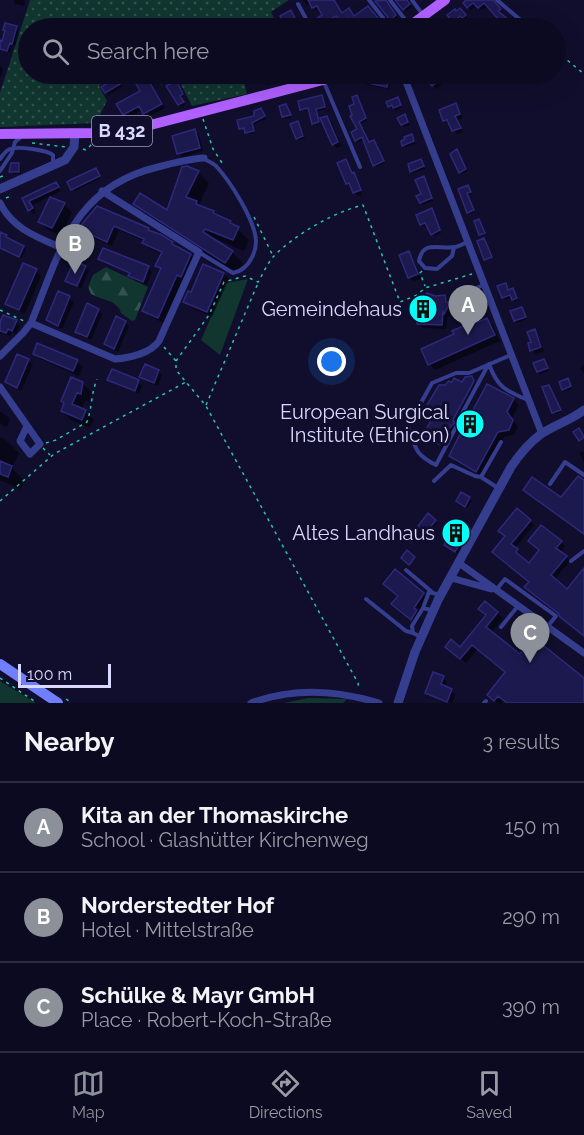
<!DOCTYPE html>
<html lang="en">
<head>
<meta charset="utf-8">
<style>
  body { margin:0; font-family:Raleway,sans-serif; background:#1a182e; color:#f1f3f6 }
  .scale { position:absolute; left:18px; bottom:15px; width:93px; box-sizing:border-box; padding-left:6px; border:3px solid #d9d9ff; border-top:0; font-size:16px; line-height:21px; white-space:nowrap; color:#d9d9ff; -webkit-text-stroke:4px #100e2c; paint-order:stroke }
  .you { position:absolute; left:332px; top:362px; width:21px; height:21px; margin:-15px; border:4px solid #fff; border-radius:50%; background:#1a73e8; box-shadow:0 0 0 9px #1a73e833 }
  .badge { display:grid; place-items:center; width:39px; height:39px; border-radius:50%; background:#8c9099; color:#fff; font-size:20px; font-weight:700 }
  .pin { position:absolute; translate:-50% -50px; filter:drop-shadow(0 2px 3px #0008) }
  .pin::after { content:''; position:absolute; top:32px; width:21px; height:18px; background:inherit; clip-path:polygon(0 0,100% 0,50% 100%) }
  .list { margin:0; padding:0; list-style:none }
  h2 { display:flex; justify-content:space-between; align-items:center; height:78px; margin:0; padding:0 24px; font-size:26px }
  h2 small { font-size:20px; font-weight:400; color:#9a9aa5 }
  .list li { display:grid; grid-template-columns:39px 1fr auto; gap:18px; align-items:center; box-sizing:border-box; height:90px; padding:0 24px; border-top:2px solid #2c2b3f }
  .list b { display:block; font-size:22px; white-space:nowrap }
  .list p { margin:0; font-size:20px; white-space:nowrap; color:#9a9aa5 }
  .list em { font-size:20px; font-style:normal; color:#9a9aa5 }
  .icon { flex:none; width:33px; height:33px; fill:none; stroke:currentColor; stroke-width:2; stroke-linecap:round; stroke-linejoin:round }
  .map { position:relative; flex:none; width:584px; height:703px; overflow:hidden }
  .search { position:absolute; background:#0c0a21; box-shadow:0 6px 24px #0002; left:18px; right:18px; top:18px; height:66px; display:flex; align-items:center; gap:15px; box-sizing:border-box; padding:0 21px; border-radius:33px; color:#9a9aa5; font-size:22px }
  .sheet { height:348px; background:#0c0a21 }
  nav { display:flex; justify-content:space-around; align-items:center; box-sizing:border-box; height:84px; border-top:2px solid #2c2b3f; background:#0c0a21; font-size:16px; color:#9a9aa5 }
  nav a { display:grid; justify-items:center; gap:3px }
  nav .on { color:#8c9099 }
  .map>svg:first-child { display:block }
  .grass { fill:url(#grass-dots) }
  .forest { fill:url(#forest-firs) }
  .park { fill:#113630 }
  .shadow { fill:#0007; fill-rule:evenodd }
  .building { fill:#1c194e; stroke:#2e287c; stroke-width:1.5 }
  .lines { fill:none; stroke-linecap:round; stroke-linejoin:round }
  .path { stroke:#24c7a9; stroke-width:1.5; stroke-dasharray:3 4.5; stroke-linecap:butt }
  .service { stroke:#353d8f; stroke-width:4 }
  .minor { stroke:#353d8f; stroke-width:7 }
  .tertiary { stroke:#353d8f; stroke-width:9 }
  .secondary { stroke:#707fff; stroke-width:10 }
  .primary { stroke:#af60ff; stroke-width:10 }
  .labels { text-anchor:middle; stroke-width:6; stroke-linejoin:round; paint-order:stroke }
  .shield { fill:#100e2c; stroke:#9d9cc0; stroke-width:1.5 }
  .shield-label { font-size:18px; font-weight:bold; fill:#d9d9ff }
  .poi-label { font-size:20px; fill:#d9d9ff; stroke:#100e2c; text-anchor:end }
</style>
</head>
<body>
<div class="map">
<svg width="584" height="703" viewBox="0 0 584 703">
  <defs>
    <pattern id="grass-dots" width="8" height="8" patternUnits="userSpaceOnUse" patternTransform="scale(1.5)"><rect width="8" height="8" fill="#113630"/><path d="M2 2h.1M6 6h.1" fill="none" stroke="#33524f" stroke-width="1.8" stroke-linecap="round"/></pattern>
    <pattern id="forest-firs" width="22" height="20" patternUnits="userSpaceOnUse" patternTransform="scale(1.5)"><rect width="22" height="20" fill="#113630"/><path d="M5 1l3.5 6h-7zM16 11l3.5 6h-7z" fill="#33524f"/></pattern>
  </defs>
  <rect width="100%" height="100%" fill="#100e2c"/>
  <path class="grass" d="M30,0H289L271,12L279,28H28V74H117L99,86L107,101L96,123L0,127V93Z
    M154,74H242L247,94L192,106L177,77L161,85Z"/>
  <path class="forest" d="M106,267L148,287L135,320L132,321L121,313C118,300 101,300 91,294L88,287L93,275Z"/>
  <path class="park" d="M248,279L220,355L201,340L226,283Z
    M0,681L36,703H0Z
    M308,698L347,699L343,703H284Z"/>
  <path class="shadow" d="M13,0H23L25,2L24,6L15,4Z
    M303,0H333L342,15L354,17L370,10L379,21L368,28H359L351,20L345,24L340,18L324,26L322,24L324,16L319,8L316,10L311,3L307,5Z
    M377,0H385L399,20L395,23Z
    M397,0H412L410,4L412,7L406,11Z
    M469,0H488L506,22L508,21L517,28H500L502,21L488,5L482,10L477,5L471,10L465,3Z
    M460,10L467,18L465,19L463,17L456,23L449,16Z
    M16,27L18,30L15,46L12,45L10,53L2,50L0,45Z
    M0,66L3,69L1,77L0,76Z
    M260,74H270H268L271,84L266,85L262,81Z
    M379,74H392L389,89L367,85L364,82L379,76Z
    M430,74H441L447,80L436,89L426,77Z
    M495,74H503L507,77L501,84L493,77Z
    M147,80L165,108L148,117L142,110L128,118L124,114L142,92Z
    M120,81L123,86L109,95L103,87Z
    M178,84L185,96L181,98L185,105L181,107L179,105Z
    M322,96L326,109L317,111L320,124L316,125L310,109L304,111L302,109Z
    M359,99L367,121L360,124L370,143L376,144L385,163L376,167L364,139L359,142L357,140L359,129L356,105Z
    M400,101L402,107L396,110L389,106Z
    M456,105L463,118L458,120L463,132L457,134L450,123L448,124L445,120Z
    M286,106L292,117L286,119L283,117Z
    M263,112L266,119L253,125L255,133L249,134L246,130L241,128Z
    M405,116L410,125L405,127L402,124Z
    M327,117L331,121L341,146L337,148L333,144Z
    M298,123L305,138L299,140L297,138Z
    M195,131L199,135L203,151L183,157L179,153Z
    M411,136L416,144L406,147L404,145Z
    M457,151L468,171L462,174L460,172Z
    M346,161L356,175H354L362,195L358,196L347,183Z
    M421,161L425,169L414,173L411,171Z
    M19,164L21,167V174H13L11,171Z
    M98,172L101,178L75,191L72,189Z
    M198,172L209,183L199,205L230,222L249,240L244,251L216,239L215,241L232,252L243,263L237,273L146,215L135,204L168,212Z
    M424,178L429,186L427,187L433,201L423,205L421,202L423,194Z
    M56,184L61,191L32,205L36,213L33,214L24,199Z
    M467,187L472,194L468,196L475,212L470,214L459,190Z
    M64,204L72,213L61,236L48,230L39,222Z
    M98,207L148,229L190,255L196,261L187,282L183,280L164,323L149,316L144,311L162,270L157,265L162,254L149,248L144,241L119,230L112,246L85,234L80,229Z
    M431,210L441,233L434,236L428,225L424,227L421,224Z
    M0,233L26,249L22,258L0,248Z
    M104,250L149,268L152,272L147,285L134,280L131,274L104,263L100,259Z
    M408,253L412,257L421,279L413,281L409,277Z
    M85,267L89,271L81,289L67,281Z
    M36,270L41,276L25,314L13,309L7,303Z
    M224,274L229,279L212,317L190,307L185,301L191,294Z
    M505,285L509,291L513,290L515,292L518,300L515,302L512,297L506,300L503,297Z
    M59,293L74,302L62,329L47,320Z
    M444,297L453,309L449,317L448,315L446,329L423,328L418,324L419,315L416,312L434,298Z
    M522,309L527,319L518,323L515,320Z
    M98,310L102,314L91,340L81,336L77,332Z
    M487,320L493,325L500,341L435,370L430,364L423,350Z
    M16,322L20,326L16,334L12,332L10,336L1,333L0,335V326Z
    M125,322L129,326L118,352L106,344Z
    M534,331L538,335L544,351L536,354L532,350Z
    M34,353L77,361L83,367L79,376L40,359Z
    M18,356L33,364L21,391L7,382Z
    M544,361L549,371L540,374L538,371Z
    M583,365L584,366V373L580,369Z
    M112,371L138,382L142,386L139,394L113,383L109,379Z
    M158,371L162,375L158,386L145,381L141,377Z
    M472,378L479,387L459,425L456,422L459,429L456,431L446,450L430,442L424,436L435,417L426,410ZM472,382H476L451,428L448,426Z
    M567,380L572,389L565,391L563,389Z
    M83,384L91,392L89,402L86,400L82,408L94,420L90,428L71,420L62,411Z
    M549,386L562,412L556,414L553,412Z
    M513,400L519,405L512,418L518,427L514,435L504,437L482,476L456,462L450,456L464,429L461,423L466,424Z
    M0,411L10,419L7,427L0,424Z
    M0,437L6,440L19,453L12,468L24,480L21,489L0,480Z
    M584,451V462L579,453Z
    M462,494L472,501L467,508L457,501Z
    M428,515L437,523L429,534L420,526Z
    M530,521L534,525L515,548L521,554L519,557L529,565L541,551V527L565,546L560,553L570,561L554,580L568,591L584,570V635L530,582L497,556Z
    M457,525L467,533L462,542L465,545L459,555L445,545Z
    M423,594L429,599L418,614L421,617L417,624L399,610Z
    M485,603L503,618L491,633L520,656L584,680V703L504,700L502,703H497L489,695L507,673L478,649L466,663L452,652L461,649L488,616Z
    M443,678L447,682L445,688L456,694L452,703L430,696L426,692Z"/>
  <path class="building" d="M308,0H334L342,13L349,8L354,16L368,6L378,18L366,26L368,28H358L348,18L341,22L336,16L320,25L317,18L322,15L317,6L312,8Z
    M386,0L396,15L390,20L375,1Z
    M395,0H407L410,4L403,10Z
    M466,0H493L501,9L498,11L519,28H499L496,26L500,21L484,3L478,8L473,3L467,8L463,3Z
    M460,8L466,15L462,18L460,16L453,22L447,15L455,9L456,11Z
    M291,10L300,28H286L280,16Z
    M439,19L445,27L432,28L430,25Z
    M5,23L17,26L12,44L10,43L7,51L0,49V40L2,41L5,31L3,30Z
    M364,74H389L387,87L362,82Z
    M428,74H447L432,86L424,77Z
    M493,74H506L498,83L491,77Z
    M118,77L122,83L105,93L101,87Z
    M147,78L162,104L143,114L139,106L123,115L116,104L140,91L136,84Z
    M176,80L183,94L180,96L184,102L178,105L166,86Z
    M322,95L325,107L316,109L319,122L312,124L308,108L300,110L298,101Z
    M357,95L366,118L359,122L369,142L374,140L384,161L373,166L362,137L355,141L351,132L357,129L350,116L352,115L349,106L354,104L352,97Z
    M398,97L401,105L393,108L392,105L388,107L386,102Z
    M456,103L460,114L455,116L461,128L452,131L447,120L443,121L439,110Z
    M286,104L291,115L282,117L279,106Z
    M261,108L265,116L252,123L254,131L245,133L244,128L239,129L237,120L254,116V111Z
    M405,114L408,122L401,125L397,118Z
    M327,116L338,142L332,145L320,118Z
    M298,121L303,136L296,139L290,124Z
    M195,129L200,148L177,154L172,136Z
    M412,134L414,141L402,146L401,141L405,139L404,137Z
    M457,149L466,169L459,173L450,154Z
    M346,159L352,173L354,172L361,190L353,193L349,183L346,184L337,163Z
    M421,159L424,166L410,172L408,164Z
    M11,163H19V172H9Z
    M187,166L199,171L186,197L197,201L196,204L214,211L213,213L231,221L230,223L239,227L233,240L205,229L203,232L233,251L225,263L133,204L140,193L167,210L182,167Z
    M96,168L100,176L71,190L67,182L70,180Z
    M424,176L432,198L420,203L416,196L421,194L415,180Z
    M56,182L59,187L29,201L33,208L28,211L22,198Z
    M468,185L471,192L467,193L474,210L467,213L458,189Z
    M50,197L65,203L52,228L38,222Z
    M97,206L149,228L148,230L162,235L173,242L172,244L191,254L181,277L177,275L158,318L142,311L161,268L155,266L162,252L142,243L144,239L114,226L107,242L78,229Z
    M432,208L440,230L431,235L425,223L420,225L416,215Z
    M479,219L485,233L479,235L474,221Z
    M0,232L7,235L6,237L24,246L19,257L0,248Z
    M484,238L492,257L484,260L477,241Z
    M103,248L149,266L143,282L128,276L130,273L98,259Z
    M409,251L418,274L408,278L399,255Z
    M74,261L86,266L77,286L65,281Z
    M23,263L37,269L19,310L5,304Z
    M203,264L224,273L207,312L183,302L188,291L191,292Z
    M506,283L508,290L513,288L517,298L512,300L510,295L502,298L497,286Z
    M58,291L70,296L58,326L46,320Z
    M427,293L435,296L445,295L446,302L450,303L444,314L443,312L442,325L417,324L418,313H415L416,305L421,306Z
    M87,303L99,309L87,337L75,332Z
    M522,307L526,317L514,321L510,311Z
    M3,315L17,320L12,331L8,329L6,333L0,331V322Z
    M116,316L126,321L114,349L104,344Z
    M487,318L495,335L428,365L421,349L454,334L452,331L454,330L475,321L476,323Z
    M535,329L541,347L530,351L528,343L531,342L527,332Z
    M37,343L78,360L73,371L33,354Z
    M17,354L29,359L17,388L5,382Z
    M544,359L548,368L537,372L533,363Z
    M145,364L159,370L154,383L139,377Z
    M112,369L139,380L135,391L107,380Z
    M472,376L474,381L453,420L455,423L451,426L440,445L422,437L434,415L424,410L439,385H445L449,381L452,382L454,378L462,382L465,377Z
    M71,377L83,382L81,394L77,393L72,404L86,410L82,420L61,411L64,403L61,401Z
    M568,378L571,386L562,390L559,382Z
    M487,384L514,398L507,412L513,420L509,430L498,432L476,472L449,456L463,428H460L459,425L462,422L466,423Z
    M549,385L561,410L552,413L542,387Z
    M579,428L584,437L579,441L573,432Z
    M0,461L12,466L8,477L0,474Z
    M578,476L584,480V534L523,490L532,477L561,497Z
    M461,492L470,497L465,507L456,501Z
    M517,508L531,520L511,544L518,549L516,552L529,563L539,550L528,541L541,525L562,541L556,548L567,556L551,575L567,589L584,568V636L560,617L558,613L524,587L529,582L492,552L505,536L498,531Z
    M428,513L436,520L426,533L418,526Z
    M457,523L464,527L458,538L462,540L455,552L444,545Z
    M407,550L415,557L409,565L401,558Z
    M395,569L424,593L414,608L417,610L411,620L391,604L398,596L383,584Z
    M485,601L498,612L486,627L520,654L533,637L584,678V703H507L498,696L494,701L487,695L505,672L472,645L460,659L445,647L451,639L460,647L486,615L478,609Z
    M433,672L444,676L441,684L452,689L447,702L425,693Z"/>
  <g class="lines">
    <path class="path" d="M556,51L584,74
      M203,119L213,149L224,166
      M32,143L66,147
      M83,149L86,150L93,143L92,140
      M0,177L3,176L4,178
      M6,198L11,196L10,194
      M254,217L273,256
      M422,271L420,273L425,286
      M0,310L24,321
      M164,347L176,361V370L206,406L358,683L359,690
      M176,361L209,315L224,282L245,276L258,282C263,274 267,264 273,257C294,235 334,212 363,205L400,302L417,295L425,288L472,274
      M206,405L258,283
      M46,443L56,440L87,422C92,408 91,394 97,379
      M43,448L50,455
      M0,501L54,454L186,382
      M0,678L37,703
      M66,699L72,703"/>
    <path class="service" d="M369,0L391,28
      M390,0L410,26
      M412,0L423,15
      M497,0L530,28
      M298,4L311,28
      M323,80L360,167
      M0,159C3,155 5,151 10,149C18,146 47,150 53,155V164
      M0,171L12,153L15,142L21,137
      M454,248L452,256L437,269L425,268L419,261C423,239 440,250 455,247C459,247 464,243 468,242
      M200,253L233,273C242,271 247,267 251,259C254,254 256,247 256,241C255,220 230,181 216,166C213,163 208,161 204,159
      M453,297L484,285
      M489,364C497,387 506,391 528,400
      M458,421L488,365
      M456,427L436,465C414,454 416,448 408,426L432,383L456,373H469L511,355
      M434,481L451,465L475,476L481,477
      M550,484L565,462L584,475
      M498,488L481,477L501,442
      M571,561L584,551
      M406,570L432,592
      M497,589L505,579L556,616L548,626
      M366,599L406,631L413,633
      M423,608L429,592L440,595
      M501,627L518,606
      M531,633L540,622
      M421,637L413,633L412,626L423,608L431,610
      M484,703L486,701"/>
    <path class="minor" d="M403,74L542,434
      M0,203C13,229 37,237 62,248
      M31,323L115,359C130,358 151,353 159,341L199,252L102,191
      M0,356L23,333L31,323C60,252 73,187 158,167C173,163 188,159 204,158
      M0,387L40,444L30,454L20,441L27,426
      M459,563L584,653
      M451,578L491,589
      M251,703C294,687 337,690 379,703"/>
    <path class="tertiary" d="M0,189L65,160L74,147L75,133
      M398,703L415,652L438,600L511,467C519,455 529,443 541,434C555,425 571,420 584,410"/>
    <path class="secondary" d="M0,664L58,703"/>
    <path class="primary" d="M407,28L445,0
      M0,134L94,133L135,129L323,80L338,74"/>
  </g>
  <defs>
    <g id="building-disc" transform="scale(1.5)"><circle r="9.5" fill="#05fff8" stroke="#100e2c"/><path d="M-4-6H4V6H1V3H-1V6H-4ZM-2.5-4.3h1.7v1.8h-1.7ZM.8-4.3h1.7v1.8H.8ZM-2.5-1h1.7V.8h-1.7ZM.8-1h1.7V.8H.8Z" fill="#111"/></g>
  </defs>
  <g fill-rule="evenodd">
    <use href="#building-disc" x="423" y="309"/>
    <use href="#building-disc" x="470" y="424"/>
    <use href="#building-disc" x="456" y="533"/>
  </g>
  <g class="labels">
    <rect class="shield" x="92" y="116" width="60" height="30" rx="4.5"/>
    <g class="shield-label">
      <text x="122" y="137">B 432</text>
    </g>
    <g class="poi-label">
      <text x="402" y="316">Gemeindehaus</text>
      <text x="449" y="419">European Surgical<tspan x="449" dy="23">Institute (Ethicon)</tspan></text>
      <text x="435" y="540">Altes Landhaus</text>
    </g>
  </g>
</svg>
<div class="scale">100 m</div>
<div class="you"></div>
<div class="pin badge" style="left:468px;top:335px">A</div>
<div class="pin badge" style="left:75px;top:274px">B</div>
<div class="pin badge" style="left:530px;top:663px">C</div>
<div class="search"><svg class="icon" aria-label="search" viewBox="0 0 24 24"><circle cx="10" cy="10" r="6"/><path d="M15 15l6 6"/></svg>Search here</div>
</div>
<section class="sheet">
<h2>Nearby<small>3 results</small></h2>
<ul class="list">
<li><span class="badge">A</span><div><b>Kita an der Thomaskirche</b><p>School · Glashütter Kirchenweg</p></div><em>150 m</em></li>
<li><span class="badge">B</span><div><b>Norderstedter Hof</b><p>Hotel · Mittelstraße</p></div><em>290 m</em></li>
<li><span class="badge">C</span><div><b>Schülke &amp; Mayr GmbH</b><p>Place · Robert-Koch-Straße</p></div><em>390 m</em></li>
</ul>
</section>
<nav>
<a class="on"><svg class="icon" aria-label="map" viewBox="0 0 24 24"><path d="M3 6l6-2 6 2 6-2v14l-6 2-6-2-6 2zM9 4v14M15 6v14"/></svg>Map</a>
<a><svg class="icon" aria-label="directions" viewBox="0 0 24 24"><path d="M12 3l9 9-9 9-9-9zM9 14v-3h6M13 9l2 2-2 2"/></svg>Directions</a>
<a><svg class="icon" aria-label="saved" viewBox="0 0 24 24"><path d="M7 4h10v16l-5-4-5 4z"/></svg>Saved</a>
</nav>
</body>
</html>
